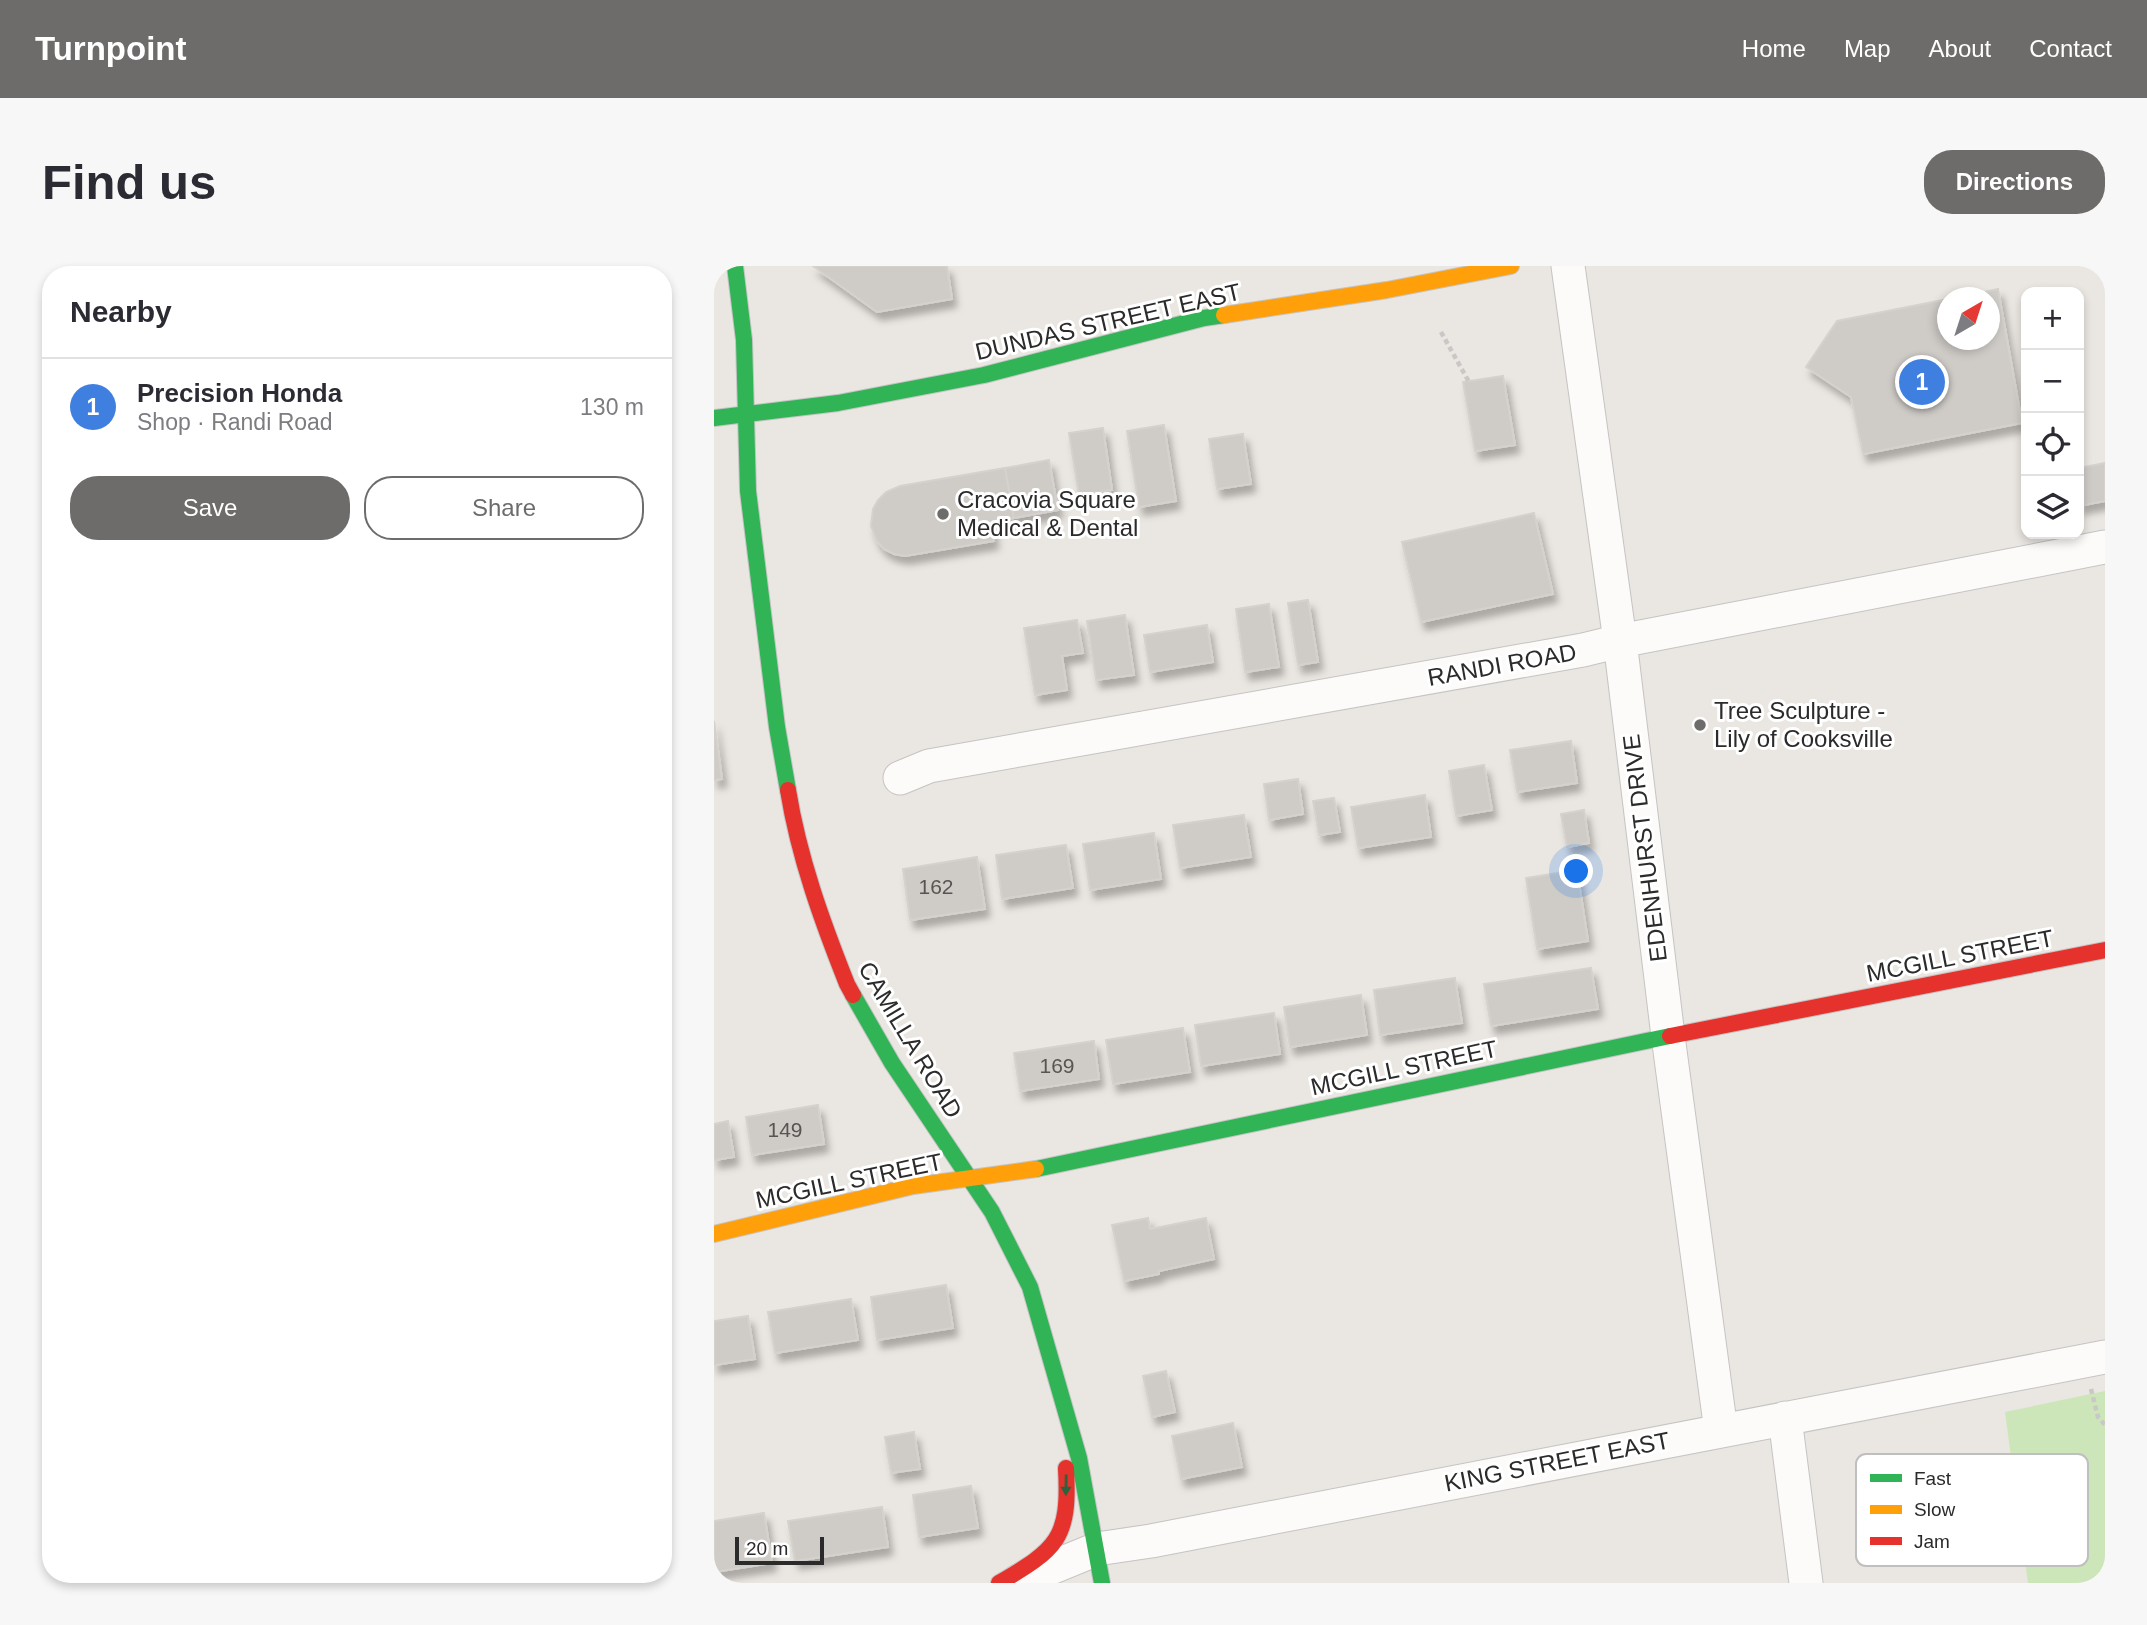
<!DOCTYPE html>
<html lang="en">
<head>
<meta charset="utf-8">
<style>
  body { margin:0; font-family:Arial,sans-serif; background:#f7f7f7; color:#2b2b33 }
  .controls { position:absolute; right:21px; top:21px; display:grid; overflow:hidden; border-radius:14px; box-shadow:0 4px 10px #0003 }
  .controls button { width:63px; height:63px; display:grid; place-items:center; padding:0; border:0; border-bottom:2px solid #e1e1e2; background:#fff; color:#2b2b33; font:35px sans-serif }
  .compass { position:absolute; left:1223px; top:21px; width:63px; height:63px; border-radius:50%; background:#fff; box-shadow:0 4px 10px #0003; rotate:39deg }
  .scale { position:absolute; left:21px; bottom:18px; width:89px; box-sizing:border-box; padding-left:7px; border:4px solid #2b2b2b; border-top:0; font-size:19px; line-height:24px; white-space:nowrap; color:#2b2b2b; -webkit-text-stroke:5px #fff; paint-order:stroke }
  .you { position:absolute; left:863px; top:606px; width:24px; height:24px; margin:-18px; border:5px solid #fff; border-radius:50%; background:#1a73e8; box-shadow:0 0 0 10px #1a73e833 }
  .badge { display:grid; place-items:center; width:46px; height:46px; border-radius:50%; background:#6e6c6b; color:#fff; font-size:23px; font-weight:700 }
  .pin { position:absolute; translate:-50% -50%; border:4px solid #fff; box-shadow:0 2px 7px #0006 }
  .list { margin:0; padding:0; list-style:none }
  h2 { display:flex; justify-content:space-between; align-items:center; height:91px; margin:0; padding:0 28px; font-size:30px }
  h2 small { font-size:23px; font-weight:400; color:#7c7c81 }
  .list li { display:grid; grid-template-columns:46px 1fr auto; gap:21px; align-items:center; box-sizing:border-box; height:98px; padding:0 28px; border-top:2px solid #e1e1e2 }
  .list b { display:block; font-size:26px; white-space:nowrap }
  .list p { margin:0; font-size:23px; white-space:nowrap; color:#7c7c81 }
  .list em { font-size:23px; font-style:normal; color:#7c7c81 }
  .actions { display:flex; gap:14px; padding:21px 28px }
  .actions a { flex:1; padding:16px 0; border:2px solid #6e6c6b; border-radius:28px; text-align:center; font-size:24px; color:#6e6c6b }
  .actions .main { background:#6e6c6b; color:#fff }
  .icon { flex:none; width:38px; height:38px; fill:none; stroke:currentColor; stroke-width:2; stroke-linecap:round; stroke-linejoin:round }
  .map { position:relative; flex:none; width:1391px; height:1317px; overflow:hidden; border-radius:28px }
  header { display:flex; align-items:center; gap:42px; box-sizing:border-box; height:98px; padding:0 35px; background:#6e6c6b; color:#fff }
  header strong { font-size:33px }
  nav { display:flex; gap:38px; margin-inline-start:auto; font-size:24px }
  .intro { display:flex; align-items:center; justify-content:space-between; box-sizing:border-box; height:168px; padding:0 42px }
  h1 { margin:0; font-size:49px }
  .button { padding:18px 32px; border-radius:28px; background:#6e6c6b; color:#fff; font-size:24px; font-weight:700 }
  main { display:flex; gap:42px; padding:0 42px }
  aside { flex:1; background:#fff; border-radius:28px; box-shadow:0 4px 10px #0003 }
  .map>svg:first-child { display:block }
  .green { fill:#cde6b9 }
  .building { fill:#cfccc8; stroke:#d5d2cd; stroke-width:2; filter:url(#shadow) }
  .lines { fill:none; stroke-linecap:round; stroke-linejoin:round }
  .street-casing { stroke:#c5c4c4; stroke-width:35 }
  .fast-casing { stroke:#c5c4c4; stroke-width:18 }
  .slow-casing { stroke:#c5c4c4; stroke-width:18 }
  .jam-casing { stroke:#c5c4c4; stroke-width:18 }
  .path { stroke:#c8c8c7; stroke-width:4.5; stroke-dasharray:5 3.5; stroke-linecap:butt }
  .street { stroke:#fcfbfa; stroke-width:33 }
  .fast { stroke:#30b455; stroke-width:16 }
  .slow { stroke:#ff9f0a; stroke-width:16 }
  .jam { stroke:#e5322d; stroke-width:16 }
  .oneway { fill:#2d623c }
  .poi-dot { fill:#6e6c6b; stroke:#fff; stroke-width:2.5 }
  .labels { text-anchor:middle; stroke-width:6; stroke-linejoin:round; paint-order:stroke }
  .number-label { font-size:21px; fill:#565554 }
  .street-label { font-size:24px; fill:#2b2b2b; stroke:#fff }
  .poi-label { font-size:24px; fill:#2b2b2b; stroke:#fff; text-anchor:start }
  .key { fill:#fff; stroke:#bfbfbf; stroke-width:2 }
  .key-label { font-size:19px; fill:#2b2b2b }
</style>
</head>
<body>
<header>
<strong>Turnpoint</strong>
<nav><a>Home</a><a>Map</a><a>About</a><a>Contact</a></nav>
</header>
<div class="intro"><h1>Find us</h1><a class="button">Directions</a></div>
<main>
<aside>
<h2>Nearby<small></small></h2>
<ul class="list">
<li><span class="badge" style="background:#3f7fe0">1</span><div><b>Precision Honda</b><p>Shop · Randi Road</p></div><em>130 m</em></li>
</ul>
<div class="actions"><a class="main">Save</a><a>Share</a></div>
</aside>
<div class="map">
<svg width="1391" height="1317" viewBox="0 0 1391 1317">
  <defs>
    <filter id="shadow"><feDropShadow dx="4.5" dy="8" stdDeviation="3.5" flood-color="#0004"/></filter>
  </defs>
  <rect width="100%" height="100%" fill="#eae6e1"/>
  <path class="green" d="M1391,1125V1317H1314L1291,1146Z"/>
  <path class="building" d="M99,0H233L238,33L163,46Z
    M1284,23L1308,157L1149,188L1137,131L1092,101L1123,55L1234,33V74H1276V32H1241Z
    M789,110L801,179L761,185L749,116Z
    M450,159L462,235L425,241L413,165Z
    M389,162L398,224L365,229L355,167Z
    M529,168L537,218L503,223L495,173Z
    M335,194L344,244L300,252L291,202Z
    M1391,197V235L1365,240V202Z
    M291,202L300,252L277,256L280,275L191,290L180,288L170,283L163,275L157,260L159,243L164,234L172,226L186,220Z
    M820,247L839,328L707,356L688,276Z
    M594,334L604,396L584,399L574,337Z
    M555,338L565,401L531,406L522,343Z
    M411,349L420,409L382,414L373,355Z
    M363,354L369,387L348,390L353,424L321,429L310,362Z
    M493,359L499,396L436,406L430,369Z
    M0,455L8,513L0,514Z
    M857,475L863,517L803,526L796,484Z
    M770,499L778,544L742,550L735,505Z
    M584,513L589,548L555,554L550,518Z
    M711,529L717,571L644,582L637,541Z
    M620,532L626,566L605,569L599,535Z
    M870,544L875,577L853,581L847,548Z
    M530,549L537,591L466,602L459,559Z
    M440,567L447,613L376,624L369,578Z
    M352,579L359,622L288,633L282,589Z
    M263,591L271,643L196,654L189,603Z
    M863,604L874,675L823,683L812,612Z
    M877,702L884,743L777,760L770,718Z
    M741,712L748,757L666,769L660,724Z
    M647,729L653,769L576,781L570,741Z
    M560,747L566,788L487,800L481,759Z
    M469,762L476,806L399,818L392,774Z
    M380,775L385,813L306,825L300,787Z
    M104,839L110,878L38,889L32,851Z
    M14,855L20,891L0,894V858Z
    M434,952L436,963L492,952L500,993L445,1005V1008L410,1015L398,959Z
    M232,1019L239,1062L163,1074L157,1031Z
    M137,1033L144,1074L61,1087L54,1046Z
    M34,1050L41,1093L0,1099V1055Z
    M452,1105L461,1146L438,1151L429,1110Z
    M519,1157L528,1201L467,1213L458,1170Z
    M200,1166L206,1203L177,1207L171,1171Z
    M257,1220L264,1262L205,1271L199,1229Z
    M168,1241L174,1281L81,1295L74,1255Z
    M50,1247L58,1297L0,1306V1255Z"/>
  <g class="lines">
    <g class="street-casing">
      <path id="street" d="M854,0L906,375L954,770L1007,1165
        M186,512L215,500L869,384L906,375L1391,281
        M1071,1152L1092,1317
        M305,1315L383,1283L437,1275L1391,1091"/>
    </g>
    <g class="fast-casing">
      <path id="fast" d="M21,0L30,74L34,225L63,461L74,524
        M0,152L124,137L270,109L490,52L510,49
        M139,729L178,797L278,946L316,1021L365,1192L388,1317
        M322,903L956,770"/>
    </g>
    <g class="slow-casing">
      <path id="slow" d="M510,49L673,24L797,0
        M0,968L199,920L322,903"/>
    </g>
    <g class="jam-casing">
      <path id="jam" d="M74,524C85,592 108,655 133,718L139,729
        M956,770L1391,684
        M285,1317C343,1283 356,1273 352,1202"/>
    </g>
    <path class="path" d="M727,66L755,116
      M1377,1123L1384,1151L1391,1159"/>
    <use href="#street" class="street"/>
    <use href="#fast" class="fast"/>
    <use href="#slow" class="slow"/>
    <use href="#jam" class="jam"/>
  </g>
  <defs><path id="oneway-solid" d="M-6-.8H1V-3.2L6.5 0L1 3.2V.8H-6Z" transform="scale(1.75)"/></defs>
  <use class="oneway" href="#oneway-solid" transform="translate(352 1219) rotate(91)"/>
  <g class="poi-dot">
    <circle cx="229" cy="248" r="7"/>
    <circle cx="986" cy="459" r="7"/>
  </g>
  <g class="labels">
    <g class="number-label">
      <text x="222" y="628">162</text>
      <text x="343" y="807">169</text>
      <text x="71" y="871">149</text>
    </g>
    <g class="street-label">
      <text transform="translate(394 56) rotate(-13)" y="8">DUNDAS STREET EAST</text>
      <text transform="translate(788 399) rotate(-10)" y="8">RANDI ROAD</text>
      <text transform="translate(931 582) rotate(-97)" y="8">EDENHURST DRIVE</text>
      <text transform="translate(1246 690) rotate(-11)" y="8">MCGILL STREET</text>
      <text transform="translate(196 774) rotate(59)" y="8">CAMILLA ROAD</text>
      <text transform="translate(690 802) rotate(-12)" y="8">MCGILL STREET</text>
      <text transform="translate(135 915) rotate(-12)" y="8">MCGILL STREET</text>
      <text transform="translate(843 1196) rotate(-11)" y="8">KING STREET EAST</text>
    </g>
    <g class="poi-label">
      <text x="243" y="242">Cracovia Square<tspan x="243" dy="28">Medical &amp; Dental</tspan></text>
      <text x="1000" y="453">Tree Sculpture -<tspan x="1000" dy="28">Lily of Cooksville</tspan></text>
    </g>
  </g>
  <rect x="1142" y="1188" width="232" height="112" rx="10" class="key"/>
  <rect x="1156" y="1208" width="32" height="8" fill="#30b455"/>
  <rect x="1156" y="1239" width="32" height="9" fill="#ff9f0a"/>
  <rect x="1156" y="1271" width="32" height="8" fill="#e5322d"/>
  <g class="key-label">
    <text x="1200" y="1219">Fast</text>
    <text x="1200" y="1250">Slow</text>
    <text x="1200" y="1282">Jam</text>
  </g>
</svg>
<div class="controls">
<button>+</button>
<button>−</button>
<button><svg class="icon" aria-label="locate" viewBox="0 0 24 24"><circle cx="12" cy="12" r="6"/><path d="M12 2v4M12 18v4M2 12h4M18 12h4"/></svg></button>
<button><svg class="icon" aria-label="layers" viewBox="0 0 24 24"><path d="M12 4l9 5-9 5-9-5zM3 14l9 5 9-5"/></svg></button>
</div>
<svg class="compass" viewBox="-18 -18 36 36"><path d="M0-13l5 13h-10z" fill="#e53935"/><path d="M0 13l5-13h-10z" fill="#7c7c81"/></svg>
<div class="scale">20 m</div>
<div class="you"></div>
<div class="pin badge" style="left:1208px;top:116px;background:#3f7fe0">1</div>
</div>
</main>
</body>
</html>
